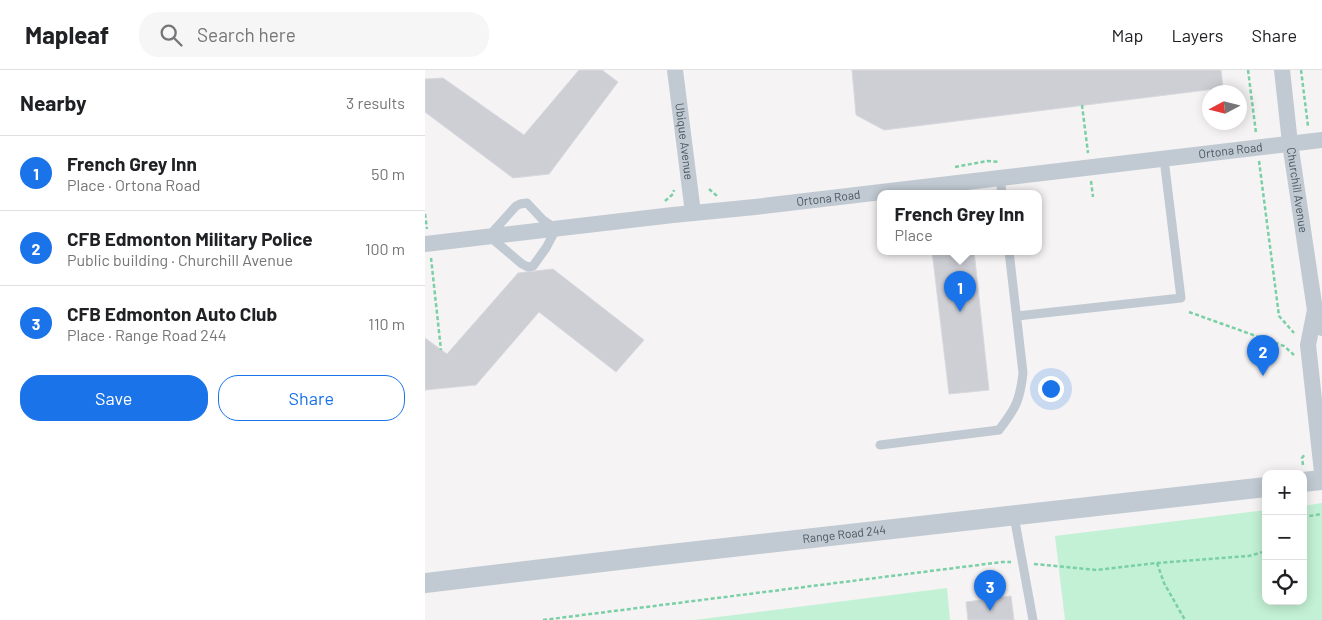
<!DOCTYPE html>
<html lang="en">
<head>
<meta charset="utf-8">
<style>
  body { margin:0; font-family:Barlow,sans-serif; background:#f6f6f6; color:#202124 }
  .controls { position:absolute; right:15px; bottom:15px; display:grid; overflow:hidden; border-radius:10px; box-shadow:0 2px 12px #0003 }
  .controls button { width:45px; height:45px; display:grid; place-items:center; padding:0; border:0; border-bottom:1px solid #e0e0e0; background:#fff; color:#202124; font:25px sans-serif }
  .compass { position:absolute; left:777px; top:15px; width:45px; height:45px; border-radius:50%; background:#fff; box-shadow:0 2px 12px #0003; rotate:263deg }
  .you { position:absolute; left:625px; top:318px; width:18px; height:18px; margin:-12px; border:4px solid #fff; border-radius:50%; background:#1a73e8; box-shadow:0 0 0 8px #1a73e833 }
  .badge { display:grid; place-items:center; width:32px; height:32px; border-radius:50%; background:#1a73e8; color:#fff; font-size:16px; font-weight:700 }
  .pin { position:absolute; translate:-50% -41px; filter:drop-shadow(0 1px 2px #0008) }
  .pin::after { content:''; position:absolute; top:26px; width:18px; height:15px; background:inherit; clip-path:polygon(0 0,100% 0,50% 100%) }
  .popup { position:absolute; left:452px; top:120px; width:165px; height:65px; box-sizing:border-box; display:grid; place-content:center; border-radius:10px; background:#fff; filter:drop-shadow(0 1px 4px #0005); font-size:16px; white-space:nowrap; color:#757577 }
  .popup b { font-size:19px; color:#202124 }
  .popup::after { content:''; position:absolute; left:50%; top:100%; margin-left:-10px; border:10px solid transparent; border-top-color:#fff }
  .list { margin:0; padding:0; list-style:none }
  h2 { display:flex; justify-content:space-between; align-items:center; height:65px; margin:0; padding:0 20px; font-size:21px }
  h2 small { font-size:16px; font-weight:400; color:#757577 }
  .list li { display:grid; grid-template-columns:32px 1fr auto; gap:15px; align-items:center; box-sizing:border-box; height:75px; padding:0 20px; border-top:1px solid #e0e0e0 }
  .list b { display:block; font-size:19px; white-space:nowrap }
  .list p { margin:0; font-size:16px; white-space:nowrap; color:#757577 }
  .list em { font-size:16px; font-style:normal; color:#757577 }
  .actions { display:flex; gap:10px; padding:15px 20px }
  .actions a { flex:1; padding:11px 0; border:1px solid #1a73e8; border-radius:20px; text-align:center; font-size:18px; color:#1a73e8 }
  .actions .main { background:#1a73e8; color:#fff }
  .icon { flex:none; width:28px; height:28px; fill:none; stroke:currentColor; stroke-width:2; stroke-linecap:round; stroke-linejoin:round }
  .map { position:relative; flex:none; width:897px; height:550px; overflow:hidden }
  header { display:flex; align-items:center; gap:30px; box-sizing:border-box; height:70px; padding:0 25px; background:#fff; border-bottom:1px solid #e0e0e0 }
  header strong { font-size:24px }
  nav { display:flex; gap:28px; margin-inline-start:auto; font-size:18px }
  .search { width:350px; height:45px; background:#f6f6f6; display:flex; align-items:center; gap:12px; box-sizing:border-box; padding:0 18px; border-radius:20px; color:#757577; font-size:19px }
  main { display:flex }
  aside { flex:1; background:#fff }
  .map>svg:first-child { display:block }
  .green { fill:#c3f1d5 }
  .building { fill:#cdcfd5; stroke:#d7d9de }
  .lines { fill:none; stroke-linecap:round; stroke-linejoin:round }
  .path { stroke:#7ad0a6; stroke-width:2.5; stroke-dasharray:4 2.5; stroke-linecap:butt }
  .service { stroke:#c1cad2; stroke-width:9 }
  .minor { stroke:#c1cad2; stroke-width:16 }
  .tertiary { stroke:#c1cad2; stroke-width:20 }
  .labels { text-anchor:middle; stroke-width:4; stroke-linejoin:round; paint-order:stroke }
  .street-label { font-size:12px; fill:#4a5661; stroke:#fff }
</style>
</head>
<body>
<header>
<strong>Mapleaf</strong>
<div class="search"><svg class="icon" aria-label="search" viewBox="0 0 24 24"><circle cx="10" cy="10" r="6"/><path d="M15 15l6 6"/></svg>Search here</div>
<nav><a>Map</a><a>Layers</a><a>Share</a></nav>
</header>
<main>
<aside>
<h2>Nearby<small>3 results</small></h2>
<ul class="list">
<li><span class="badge">1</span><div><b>French Grey Inn</b><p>Place · Ortona Road</p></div><em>50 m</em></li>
<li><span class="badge">2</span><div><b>CFB Edmonton Military Police</b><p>Public building · Churchill Avenue</p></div><em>100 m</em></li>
<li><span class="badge">3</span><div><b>CFB Edmonton Auto Club</b><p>Place · Range Road 244</p></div><em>110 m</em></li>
</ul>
<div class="actions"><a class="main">Save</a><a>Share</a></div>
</aside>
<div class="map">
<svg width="897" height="550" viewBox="0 0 897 550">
  <rect width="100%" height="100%" fill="#f5f3f3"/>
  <path class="green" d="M897,433V550H640L630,466L841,440V531H878V436Z
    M522,518L525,550H269Z"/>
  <path class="building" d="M154,0H177L193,12L124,104L88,108L0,42V9L18,8L99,65Z
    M427,0H796L798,18L459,60L431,45Z
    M507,181H549L564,320L524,324Z
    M128,199L219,270L191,302L114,242L51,315L0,320V268L22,284L93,203Z
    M586,526L589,550H543L541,532Z"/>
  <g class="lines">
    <path class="path" d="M823,0L831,63
      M876,0L883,56
      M657,35L663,83
      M834,91L854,246L869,263
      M530,97L562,91L574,92
      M666,111L668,127
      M284,119L292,126
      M240,131L248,124L249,120
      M0,144L2,159
      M6,188L16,280
      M764,242L859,276L869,285
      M878,395L877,388L880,384
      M878,447L897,444
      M732,493L739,513L760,550
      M609,494L672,500L732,493L824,486L841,481
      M118,550L577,492H586"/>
    <path class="service" d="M575,109L577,123
      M102,133L118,150L131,159L121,178L108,196L103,197L97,194L64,166L91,136L95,134Z
      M592,246L756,228L739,89
      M455,375L574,360C591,338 595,330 598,303L584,181
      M589,446L608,550"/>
    <g class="minor">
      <path id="s1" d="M250,0L268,143"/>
      <path id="s2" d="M857,0L865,73L890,240L897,258"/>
      <path id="s3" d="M0,174L248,145L330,137L897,70"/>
      <path d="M890,240L883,275L897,402"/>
    </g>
    <g class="tertiary">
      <path d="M878,412L897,410"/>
      <path id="s4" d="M0,513L228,486L841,417"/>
    </g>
  </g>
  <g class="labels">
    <g class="street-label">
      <text dy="4" stroke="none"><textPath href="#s1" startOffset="72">Ubique Avenue</textPath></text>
      <text dy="4" stroke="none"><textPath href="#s3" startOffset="811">Ortona Road</textPath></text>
      <text dy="4" stroke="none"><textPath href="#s2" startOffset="121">Churchill Avenue</textPath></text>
      <text dy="4" stroke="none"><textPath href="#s3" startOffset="406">Ortona Road</textPath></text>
      <text dy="4" stroke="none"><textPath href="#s4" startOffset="422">Range Road 244</textPath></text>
    </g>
  </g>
</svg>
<div class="controls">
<button>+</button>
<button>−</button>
<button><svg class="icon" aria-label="locate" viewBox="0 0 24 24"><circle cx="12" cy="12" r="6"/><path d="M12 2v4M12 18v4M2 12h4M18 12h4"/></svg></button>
</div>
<svg class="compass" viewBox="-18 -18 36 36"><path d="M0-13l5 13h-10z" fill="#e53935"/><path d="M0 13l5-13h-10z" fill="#757577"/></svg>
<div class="you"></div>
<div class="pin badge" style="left:535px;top:242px">1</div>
<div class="popup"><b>French Grey Inn</b>Place</div>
<div class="pin badge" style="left:838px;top:306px">2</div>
<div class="pin badge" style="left:565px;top:541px">3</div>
</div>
</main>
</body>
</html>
